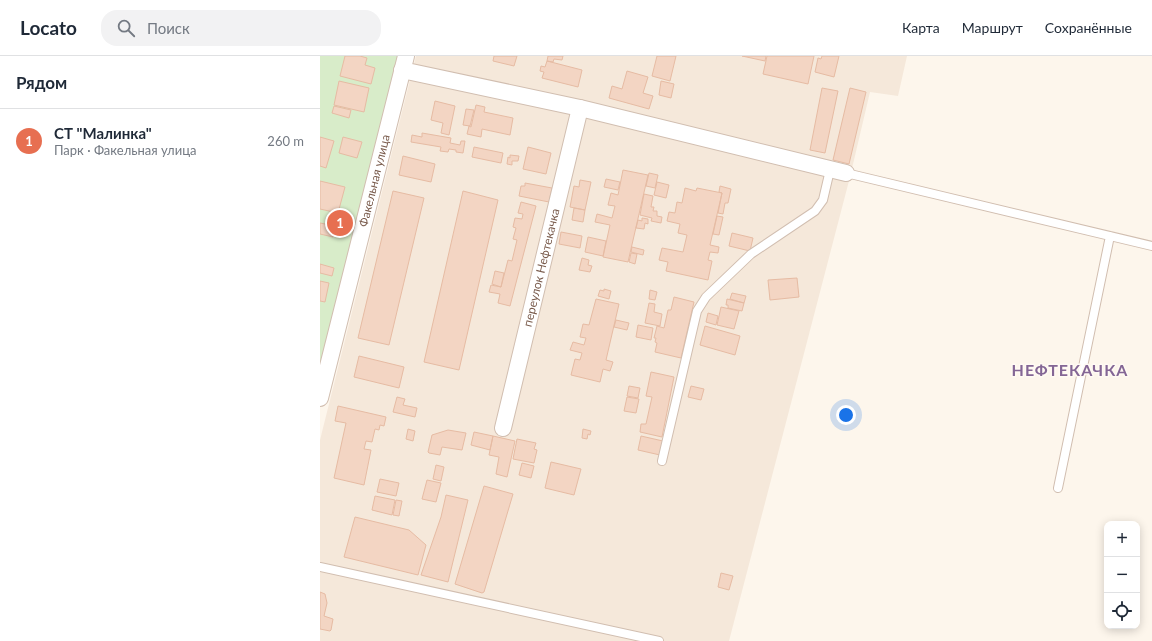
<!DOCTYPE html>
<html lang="ru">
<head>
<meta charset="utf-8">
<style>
  body { margin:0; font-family:Lato,sans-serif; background:#f2f2f3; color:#1f2937 }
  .controls { position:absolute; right:12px; bottom:12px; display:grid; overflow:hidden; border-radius:8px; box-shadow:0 2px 10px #0003 }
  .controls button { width:36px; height:36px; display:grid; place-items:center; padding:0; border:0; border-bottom:1px solid #e0e1e3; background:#fff; color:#1f2937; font:20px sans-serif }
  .you { position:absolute; left:526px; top:359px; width:14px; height:14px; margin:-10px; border:3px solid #fff; border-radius:50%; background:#1a73e8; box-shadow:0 0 0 6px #1a73e833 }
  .badge { display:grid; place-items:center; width:26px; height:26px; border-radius:50%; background:#e76f51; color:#fff; font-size:13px; font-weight:700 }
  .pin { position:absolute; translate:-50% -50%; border:2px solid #fff; box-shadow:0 1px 4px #0006 }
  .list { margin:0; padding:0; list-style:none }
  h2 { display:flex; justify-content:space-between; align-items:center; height:52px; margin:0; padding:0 16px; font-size:17px }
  h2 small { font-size:13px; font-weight:400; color:#747a83 }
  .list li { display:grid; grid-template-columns:26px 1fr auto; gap:12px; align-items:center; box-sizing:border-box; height:64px; padding:0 16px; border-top:1px solid #e0e1e3 }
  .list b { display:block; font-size:15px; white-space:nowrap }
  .list p { margin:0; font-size:13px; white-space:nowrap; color:#747a83 }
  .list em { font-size:13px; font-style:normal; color:#747a83 }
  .icon { flex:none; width:22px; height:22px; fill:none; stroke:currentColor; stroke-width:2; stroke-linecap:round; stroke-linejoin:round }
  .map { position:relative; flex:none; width:832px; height:585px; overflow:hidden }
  header { display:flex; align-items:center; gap:24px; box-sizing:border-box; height:56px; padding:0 20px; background:#fff; border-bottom:1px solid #e0e1e3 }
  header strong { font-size:19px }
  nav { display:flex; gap:22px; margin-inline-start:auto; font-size:14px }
  .search { width:280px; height:36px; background:#f2f2f3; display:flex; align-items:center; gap:10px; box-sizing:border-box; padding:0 14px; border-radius:16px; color:#747a83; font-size:15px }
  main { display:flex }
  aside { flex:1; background:#fff }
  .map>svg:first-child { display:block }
  .residential { fill:#f5e8da }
  .green { fill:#d8ecc9 }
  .building { fill:#f3d5c3; stroke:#e6bba3 }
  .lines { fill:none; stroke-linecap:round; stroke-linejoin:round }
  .service-casing { stroke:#d1beb0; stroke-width:10 }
  .minor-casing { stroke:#d1beb0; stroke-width:18 }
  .service { stroke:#fff; stroke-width:8 }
  .minor { stroke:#fff; stroke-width:16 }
  .labels { text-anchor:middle; stroke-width:3; stroke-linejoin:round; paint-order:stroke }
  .street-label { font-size:12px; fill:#7a5c4d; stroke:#fffaf3 }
  .district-label { font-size:16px; font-weight:bold; letter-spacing:1px; fill:#846695; stroke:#fffaf3 }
</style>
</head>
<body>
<header>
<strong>Locato</strong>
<div class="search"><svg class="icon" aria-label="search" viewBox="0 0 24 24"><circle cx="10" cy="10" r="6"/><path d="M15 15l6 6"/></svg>Поиск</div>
<nav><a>Карта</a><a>Маршрут</a><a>Сохранённые</a></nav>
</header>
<main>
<aside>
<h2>Рядом<small></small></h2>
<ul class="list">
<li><span class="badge">1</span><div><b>СТ &quot;Малинка&quot;</b><p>Парк · Факельная улица</p></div><em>260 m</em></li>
</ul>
</aside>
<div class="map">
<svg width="832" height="585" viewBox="0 0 832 585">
  <rect width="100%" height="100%" fill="#fdf6ec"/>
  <path class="residential" d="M96,0H587L578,40L550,36L530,121L409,585H0V384Z"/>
  <path class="green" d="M0,0H81L0,335Z"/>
  <path class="building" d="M25,0H40L47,2L45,9L55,12L51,28L20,20Z
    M174,0H197L194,10L173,5Z
    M228,0H243L242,4L234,3L233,6L227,5Z
    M337,0H356L350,25L332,20Z
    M422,0H446L445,5Z
    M447,0H494L488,28L443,18Z
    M502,0H519L514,21L495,16L498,2L501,3Z
    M227,5L262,14L258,31L222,22L224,16L220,15L221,10L225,11Z
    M307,15L328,21L323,37L333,40L329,53L289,42L292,30L302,33Z
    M19,25L49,32L44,56L14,49Z
    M341,25L354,28L351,42L339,39Z
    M502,32L518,35L505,97L490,94Z
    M530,32L546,36L529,108L513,104Z
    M115,45L135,50L129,79L121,77L123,67L111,64Z
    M156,49L165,51L164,56L193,62L190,79L162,73L161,81L147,78L149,70L151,71Z
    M14,50L31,54L29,62L12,57Z
    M146,53L154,54L150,70L143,69Z
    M102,77L131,82L130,87L140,89L141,85H145L143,97L136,96V94L129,93L128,96L120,95L121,91L91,86L92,79L102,81Z
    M0,81L14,85L6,112L0,110Z
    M23,81L42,86L37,102L19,97Z
    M154,91L183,97L181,107L152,101Z
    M208,91L231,97L226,118L203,113Z
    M190,99L199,100L198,105H192V109L187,108L188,101L190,102Z
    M83,100L115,108L111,126L79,119Z
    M303,114L328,119L308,206L283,201L290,169L275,166L277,158L292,162L295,150L288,149L291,137L298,139Z
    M329,117L338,119L335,132L326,130Z
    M286,123L300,126L298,134L284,131Z
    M260,124L271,126L265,154L250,151L254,130L259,131Z
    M0,125L25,131L18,157L0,153Z
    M337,126L349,129L346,142L334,139Z
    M205,127L232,132L229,146L199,140L201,130H205Z
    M400,130L411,133L408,147H405L403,158L398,157L402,137L399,136Z
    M365,132L376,135L377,132L402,137L390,189L399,191L398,197L390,196L388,204L392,205L388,224L346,215L348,206L339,204L342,192L363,196L367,179L358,177L360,168L347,165L349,156L355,157L357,146L362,147Z
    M73,135L104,142L69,289L38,282Z
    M143,135L178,144L139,314L104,306Z
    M324,138L333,140L331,151H334L333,155H337V160L342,161L341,167L331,165L332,162L320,159Z
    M201,146L216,150L190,250L178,247L180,238L169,236L171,229L181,231L188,204L192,205L197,184L193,183L196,172L193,171L195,162L202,163L203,158L198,157Z
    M254,152L265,154L263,166L252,164Z
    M397,160L403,161L399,179L393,178Z
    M322,162L328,163V168L325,167L324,173L316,172L318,164L322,165Z
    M0,167L15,170L13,181L0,178Z
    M241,176L262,180L260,192L239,188Z
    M412,177L433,182L430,195L409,190Z
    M268,181L286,185L283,200L265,196Z
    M312,191L324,194L323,199L311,196Z
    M311,197L317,198L315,208L309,206Z
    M262,202L269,204L268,209L272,210L270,216L259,214Z
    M0,208L14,212L12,220L0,217Z
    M175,215L184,217L181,231L172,228Z
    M477,222L479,241L450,244L448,224Z
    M0,225L9,227L5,246L0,245Z
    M284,233L291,235L289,243L278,240L280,234L284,235Z
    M330,234L337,236L335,244L329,243Z
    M412,237L426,240L424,247L410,243Z
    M354,241L374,246L361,302L335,296L337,287L335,286L336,282H334L337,270L344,272L348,254H351Z
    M276,243L299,248L286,304L293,306L290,315L283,313L280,326L251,319L255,303L260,304L262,297L250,294L253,286L264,289L266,282L260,281L263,268L269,269Z
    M407,243L424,247L422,255L408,252V249H406Z
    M329,247L335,248L334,256L342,258L340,270L325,267Z
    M401,251L419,255L414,273L397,269Z
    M388,257L398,260L396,269L386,266Z
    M296,264L309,267L307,274L294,271Z
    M318,269L333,272L331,284L316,281Z
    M385,270L420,280L415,299L380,289Z
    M39,300L84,311L79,332L34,321Z
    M331,316L354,321L342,381L320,376L321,368H326L332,341L326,340Z
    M309,330L320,332L318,342L307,340Z
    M371,330L384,333L381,344L368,341Z
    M77,341L85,343L83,349L97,352L95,361L73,356Z
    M307,341L319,343L316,357L304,355Z
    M18,350L66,361L64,370L60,369L59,374L55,373L52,386L46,385L44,393L51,394L44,429L14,422L26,367L15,365Z
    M88,373L95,375L93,385L86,383Z
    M263,373L271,375L270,379L268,378L267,383L262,382Z
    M128,374L146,377L142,394L122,391L120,399L109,397L108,396L112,379Z
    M154,376L173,380L170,394L151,389Z
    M173,380L195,385L187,421L176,418L179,401L169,399Z
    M321,380L343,385L340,399L318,394Z
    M197,383L216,387L214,393L217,394L214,407L193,403Z
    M231,406L261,413L254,439L225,432Z
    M202,407L214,410L211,422L199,419Z
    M116,409L124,411L121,425L113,423Z
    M60,423L79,427L76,440L57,436Z
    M107,424L121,427L116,446L102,443Z
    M164,430L193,438L164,536L162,537L135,528Z
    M126,439L148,444L128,526L101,519L121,461Z
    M55,440L75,444L72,459L52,454Z
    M76,444L82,445L79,460L73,459Z
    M35,461L89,474L106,489L98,519L24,501Z
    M401,517L413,520L409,534L398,531Z
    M0,536L5,538L7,547L4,560L13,563L11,574L10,575L0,573Z"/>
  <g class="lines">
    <g class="service-casing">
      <path id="service" d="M526,117L832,190
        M342,405L377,255L386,241L431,198L495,155L503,144L510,114
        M738,432L790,180
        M0,511L339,585"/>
    </g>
    <g class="minor-casing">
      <g id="minor">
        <path d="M82,14L260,52L526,117"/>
        <path id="s1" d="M0,342L86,0"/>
        <path id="s2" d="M183,372L260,52"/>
      </g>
    </g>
    <use href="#service" class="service"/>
    <use href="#minor" class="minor"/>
  </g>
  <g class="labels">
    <g class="street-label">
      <text dy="4" stroke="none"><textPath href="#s1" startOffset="224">Факельная улица</textPath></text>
      <text dy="4" stroke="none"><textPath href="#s2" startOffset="165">переулок Нефтекачка</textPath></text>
    </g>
    <g class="district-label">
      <text x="750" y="320">НЕФТЕКАЧКА</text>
    </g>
  </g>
</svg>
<div class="controls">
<button>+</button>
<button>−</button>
<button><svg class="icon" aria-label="locate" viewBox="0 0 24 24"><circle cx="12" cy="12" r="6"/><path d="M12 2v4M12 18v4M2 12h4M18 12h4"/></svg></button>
</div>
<div class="you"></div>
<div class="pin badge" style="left:20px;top:167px">1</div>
</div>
</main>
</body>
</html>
